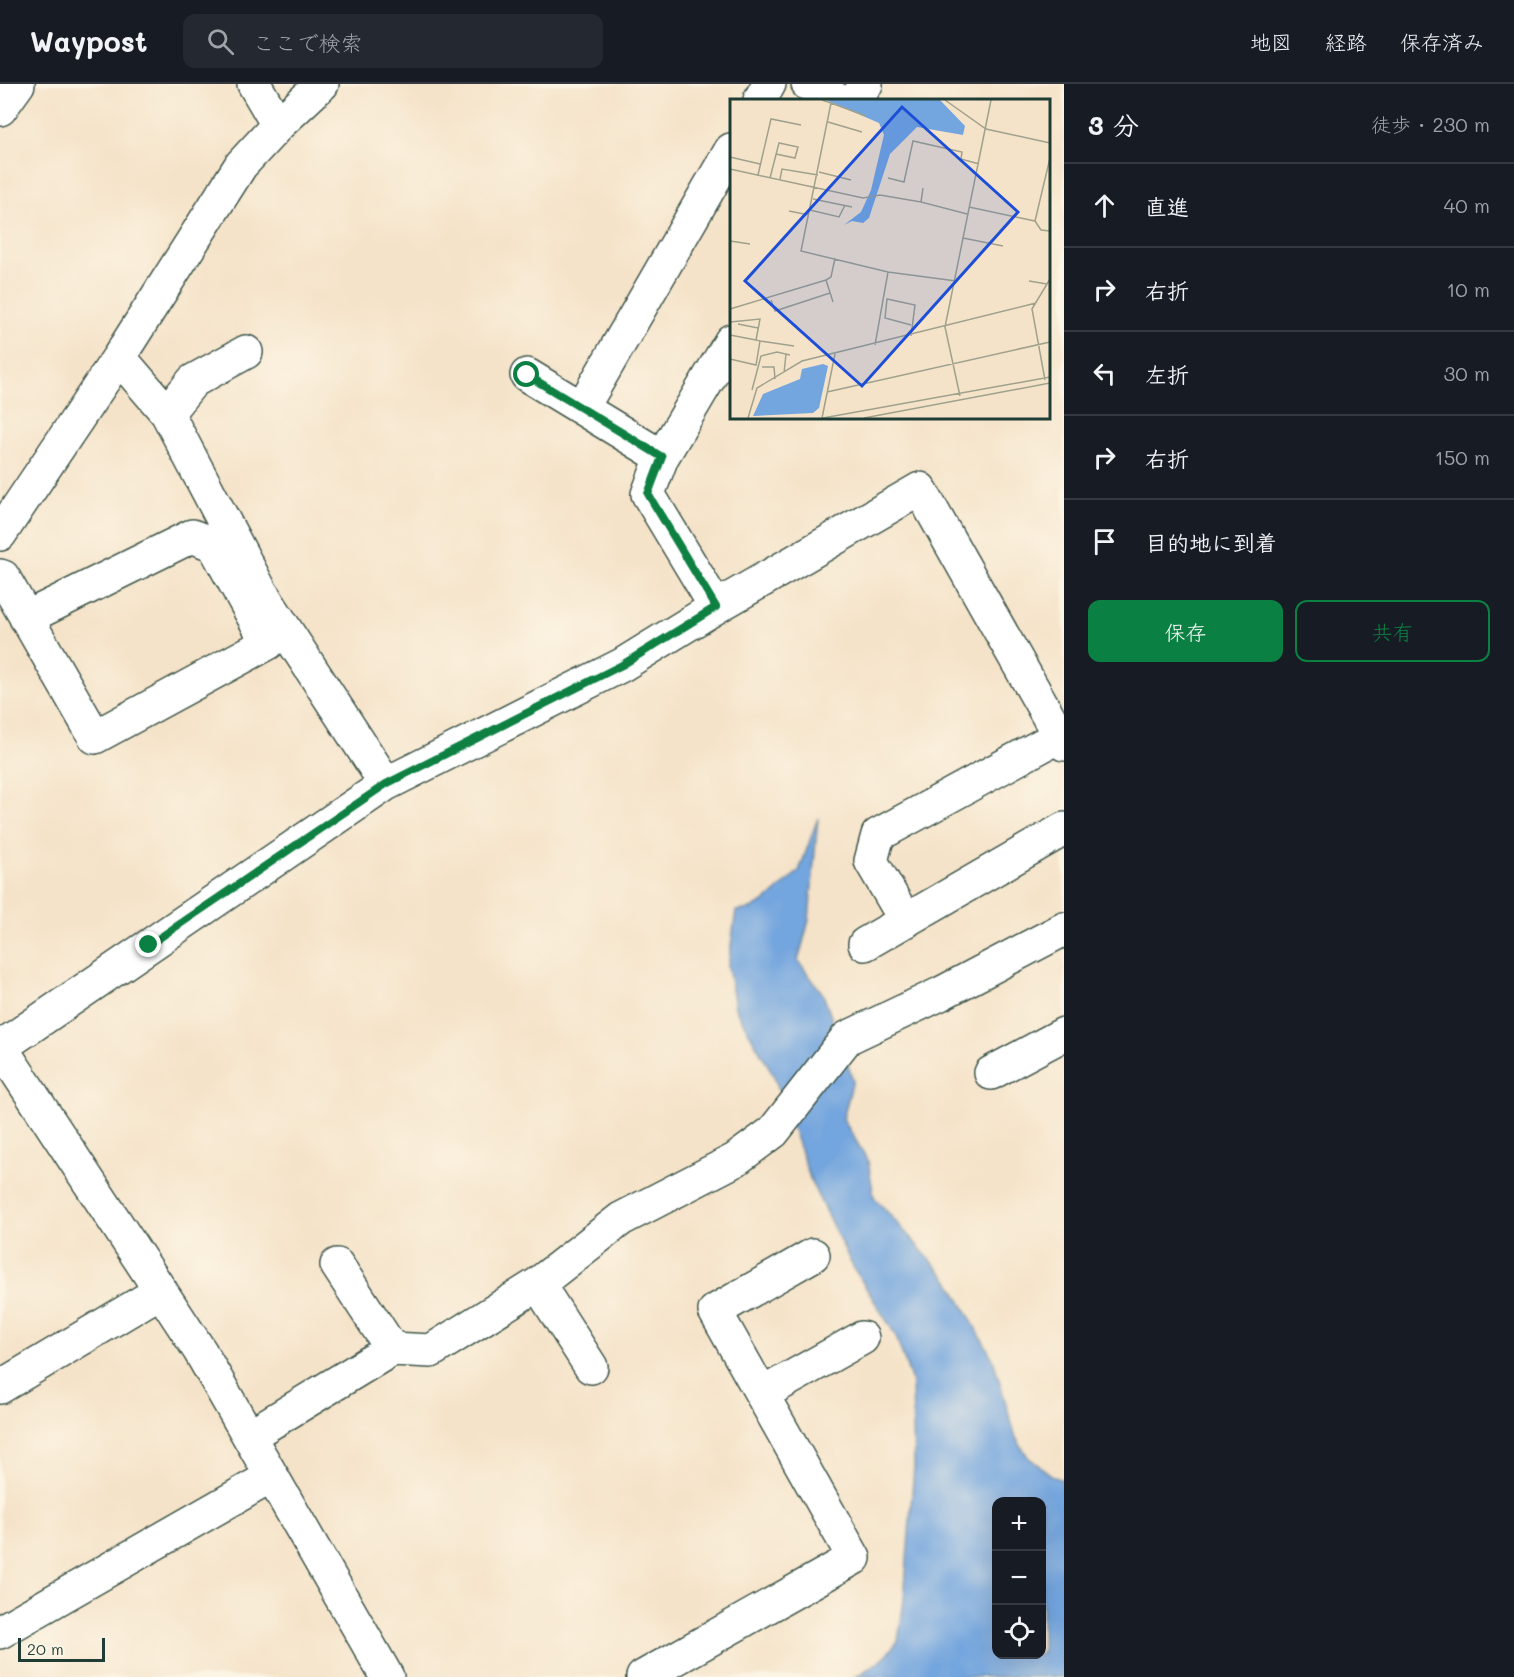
<!DOCTYPE html>
<html lang="ja">
<head>
<meta charset="utf-8">
<style>
  body { margin:0; font-family:Mali,"Klee One",sans-serif; background:#242831; color:#f1f3f6 }
  .controls { position:absolute; right:18px; bottom:18px; display:grid; overflow:hidden; border-radius:12px; box-shadow:0 6px 24px #0002 }
  .controls button { width:54px; height:54px; display:grid; place-items:center; padding:0; border:0; border-bottom:2px solid #363941; background:#171b24; color:#f1f3f6; font:30px sans-serif }
  .scale { position:absolute; left:18px; bottom:15px; width:87px; box-sizing:border-box; padding-left:6px; border:3px solid #1f3d34; border-top:0; font-size:16px; line-height:21px; white-space:nowrap; color:#1f3d34; -webkit-text-stroke:4px #fcf5e5; paint-order:stroke }
  .stop { position:absolute; width:18px; height:18px; margin:-14px; border:4px solid #0b8043; border-radius:50%; background:#fff }
  .stop.end { background:#0b8043; border-color:#fff; box-shadow:0 2px 6px #0008 }
  .list { margin:0; padding:0; list-style:none }
  h2 { display:flex; justify-content:space-between; align-items:center; height:78px; margin:0; padding:0 24px; font-size:26px }
  h2 small { font-size:20px; font-weight:400; color:#9ea1a6 }
  .list li { display:grid; grid-template-columns:39px 1fr auto; gap:18px; align-items:center; box-sizing:border-box; height:84px; padding:0 24px; border-top:2px solid #363941 }
  .list b { display:block; font-size:22px; white-space:nowrap }
  .list em { font-size:20px; font-style:normal; color:#9ea1a6 }
  .actions { display:flex; gap:12px; padding:18px 24px }
  .actions a { flex:1; padding:14px 0; border:2px solid #0b8043; border-radius:12px; text-align:center; font-size:21px; color:#0b8043 }
  .actions .main { background:#0b8043; color:#fff }
  .icon { flex:none; width:33px; height:33px; fill:none; stroke:currentColor; stroke-width:2; stroke-linecap:round; stroke-linejoin:round }
  .map { position:relative; flex:none; width:1064px; height:1593px; overflow:hidden }
  header { display:flex; align-items:center; gap:36px; box-sizing:border-box; height:84px; padding:0 30px; background:#171b24; border-bottom:2px solid #363941 }
  header strong { font-size:28px }
  nav { display:flex; gap:33px; margin-inline-start:auto; font-size:21px }
  .search { width:420px; height:54px; background:#242831; display:flex; align-items:center; gap:15px; box-sizing:border-box; padding:0 21px; border-radius:12px; color:#9ea1a6; font-size:22px }
  main { display:flex }
  aside { flex:1; background:#171b24 }
  .map>svg:first-child { display:block }
  .water { fill:#73a5de; stroke:#497189; stroke-width:1.5; fill-rule:evenodd }
  .lines { fill:none; stroke-linecap:round; stroke-linejoin:round }
  .minor-casing { stroke:#3f564a; stroke-width:36 }
  .minor { stroke:#fff; stroke-width:33 }
  .route { stroke:#0b8043; stroke-width:8 }
  .inset-road { fill:none; stroke:#9fa18d; stroke-width:1.5 }
  .view { fill:#1d4ed8; fill-opacity:0.15; stroke:#1d4ed8; stroke-width:3 }
  .inset-edge { fill:none; stroke:#1f3d34; stroke-width:3 }
</style>
</head>
<body>
<header>
<strong>Waypost</strong>
<div class="search"><svg class="icon" aria-label="search" viewBox="0 0 24 24"><circle cx="10" cy="10" r="6"/><path d="M15 15l6 6"/></svg>ここで検索</div>
<nav><a>地図</a><a>経路</a><a>保存済み</a></nav>
</header>
<main>
<div class="map">
<svg width="1064" height="1593" viewBox="0 0 1064 1593">
  <rect width="100%" height="100%" fill="#fcf5e5"/>
  <filter id="ink" filterUnits="userSpaceOnUse"><feTurbulence type="fractalNoise" baseFrequency=".0167" numOctaves="2"/><feDisplacementMap in="SourceGraphic" scale="12" xChannelSelector="R" yChannelSelector="G"/><feConvolveMatrix kernelMatrix="1 2 1 2 8 2 1 2 1" color-interpolation-filters="sRGB"/></filter>
  <filter id="wash" filterUnits="userSpaceOnUse"><feTurbulence type="fractalNoise" baseFrequency=".008" numOctaves="4" result="noise"/><feDisplacementMap in="SourceGraphic" scale="24" xChannelSelector="R" yChannelSelector="G"/><feGaussianBlur stdDeviation="1.35" result="paint"/><feColorMatrix in="noise" values="0 0 0 0 0 0 0 0 0 0 0 0 0 0 0 0 0 1.4 0 .05"/><feComposite in="paint" operator="in"/></filter>
  <g filter="url(#wash)">
    <rect width="100%" height="100%" fill="#f5e3c9"/>
    <path class="water" d="M818,734L809,836L798,877L823,910L853,996L843,1035L868,1077L874,1113L950,1198L993,1275L1016,1354L1028,1373L1054,1393L1064,1396V1593H855L881,1577L898,1557L904,1516L914,1382L912,1298L895,1250L853,1183L812,1100L774,992L735,924L728,882L736,827L751,825L767,816L799,787ZM996,1418H1042V1570H996Z"/>
  </g>
  <g filter="url(#ink)">
    <g class="lines">
      <g class="minor-casing">
        <path id="minor" d="M254,0L278,41
          M808,0L838,16
          M760,16L769,0
          M856,16L866,0
          M0,25L18,0
          M119,273L167,329L261,508L386,700
          M527,291L662,373
          M582,324L731,66
          M167,329L193,297L246,268
          M0,450L119,273L241,81L278,41L322,0
          M0,492L3,493L95,653L268,559L214,461L192,452L26,534
          M716,523L648,410L662,373L731,257
          M906,837L871,777L878,751L1059,652
          M865,860L1064,745
          M0,962L200,1267L387,1593
          M1,963L386,700L622,581L716,523L920,405L1064,660
          M991,989L1064,950
          M337,1181L392,1265
          M538,1200L621,1135L735,1076L773,1048L847,954L940,910L1064,845
          M0,1303L161,1207
          M762,1310L862,1254
          M249,1352L392,1265L431,1267L538,1200L591,1283
          M0,1548L272,1392
          M643,1593L854,1474L715,1227L813,1171"/>
      </g>
      <use href="#minor" class="minor"/>
    </g>
  </g>
  <g class="lines" filter="url(#ink)">
    <path class="route" d="M149,861L386,700L622,581L716,523L648,410L662,373L527,291"/>
  </g>
  <g transform="translate(730 15)">
    <rect width="320" height="320" fill="#f5e3c9"/>
    <path d="M96,1H210L235,27L233,36L187,28L160,55L139,119L133,124L122,122L114,126L131,113L141,91L154,36L149,24ZM93,265L98,267L89,309L83,314L23,317L33,295L70,280L72,270Z" fill="#73a5de"/>
    <path class="inset-road" d="M92,1L101,4L71,152L158,173L226,182M215,1L256,30L320,44M101,4L136,17M98,23L132,33M0,58L30,65M0,70L133,99L150,96L191,103M89,73L121,81M28,76L41,20L71,26M40,79L49,44L68,48L65,59L46,55M158,79L174,83L183,42L232,53L231,60L249,65M50,80L52,70L88,76M193,89L191,103L237,115M83,100L122,108M239,108L305,122L320,59M80,111L109,118L115,106M59,112L79,116M305,122L311,131L320,132M233,139L273,147M0,142L20,145M96,181L103,203M299,182L317,185M41,201L45,212L100,194M0,210L96,181L101,178L105,159M0,223L30,220L26,241L30,242M8,225L28,229M181,226L155,219L157,200L185,206L181,237M0,236L26,241M145,246L158,173M0,260L26,266L30,242L64,247M32,268H44L45,280M54,274L56,255M315,281L302,210L320,180M22,291L31,257L47,253L60,256M97,293L320,243M230,297L215,228L261,1M18,319L27,289L72,262L306,204M92,319L105,255M93,319L320,278M134,319L320,284"/>
    <path class="view" d="M172,8L288,113L132,287L15,182Z"/>
    <rect width="320" height="320" class="inset-edge"/>
  </g>
</svg>
<div class="controls">
<button>+</button>
<button>−</button>
<button><svg class="icon" aria-label="locate" viewBox="0 0 24 24"><circle cx="12" cy="12" r="6"/><path d="M12 2v4M12 18v4M2 12h4M18 12h4"/></svg></button>
</div>
<div class="scale">20 m</div>
<div class="stop" style="left:527px;top:291px"></div>
<div class="stop end" style="left:149px;top:861px"></div>
</div>
<aside>
<h2>3 分<small>徒歩 · 230 m</small></h2>
<ul class="list">
<li><svg class="icon" aria-label="ahead" viewBox="0 0 24 24"><path d="M12 20V5M6 11l6-6 6 6"/></svg><div><b>直進</b></div><em>40 m</em></li>
<li><svg class="icon" aria-label="right" viewBox="0 0 24 24"><path d="M7 20v-9h11M14 6l5 5-5 5"/></svg><div><b>右折</b></div><em>10 m</em></li>
<li><svg class="icon" aria-label="left" viewBox="0 0 24 24"><path d="M17 20v-9H6M10 6l-5 5 5 5"/></svg><div><b>左折</b></div><em>30 m</em></li>
<li><svg class="icon" aria-label="right" viewBox="0 0 24 24"><path d="M7 20v-9h11M14 6l5 5-5 5"/></svg><div><b>右折</b></div><em>150 m</em></li>
<li><svg class="icon" aria-label="arrive" viewBox="0 0 24 24"><path d="M6 21V4h12l-3 4 3 4H6"/></svg><div><b>目的地に到着</b></div></li>
</ul>
<div class="actions"><a class="main">保存</a><a>共有</a></div>
</aside>
</main>
</body>
</html>
